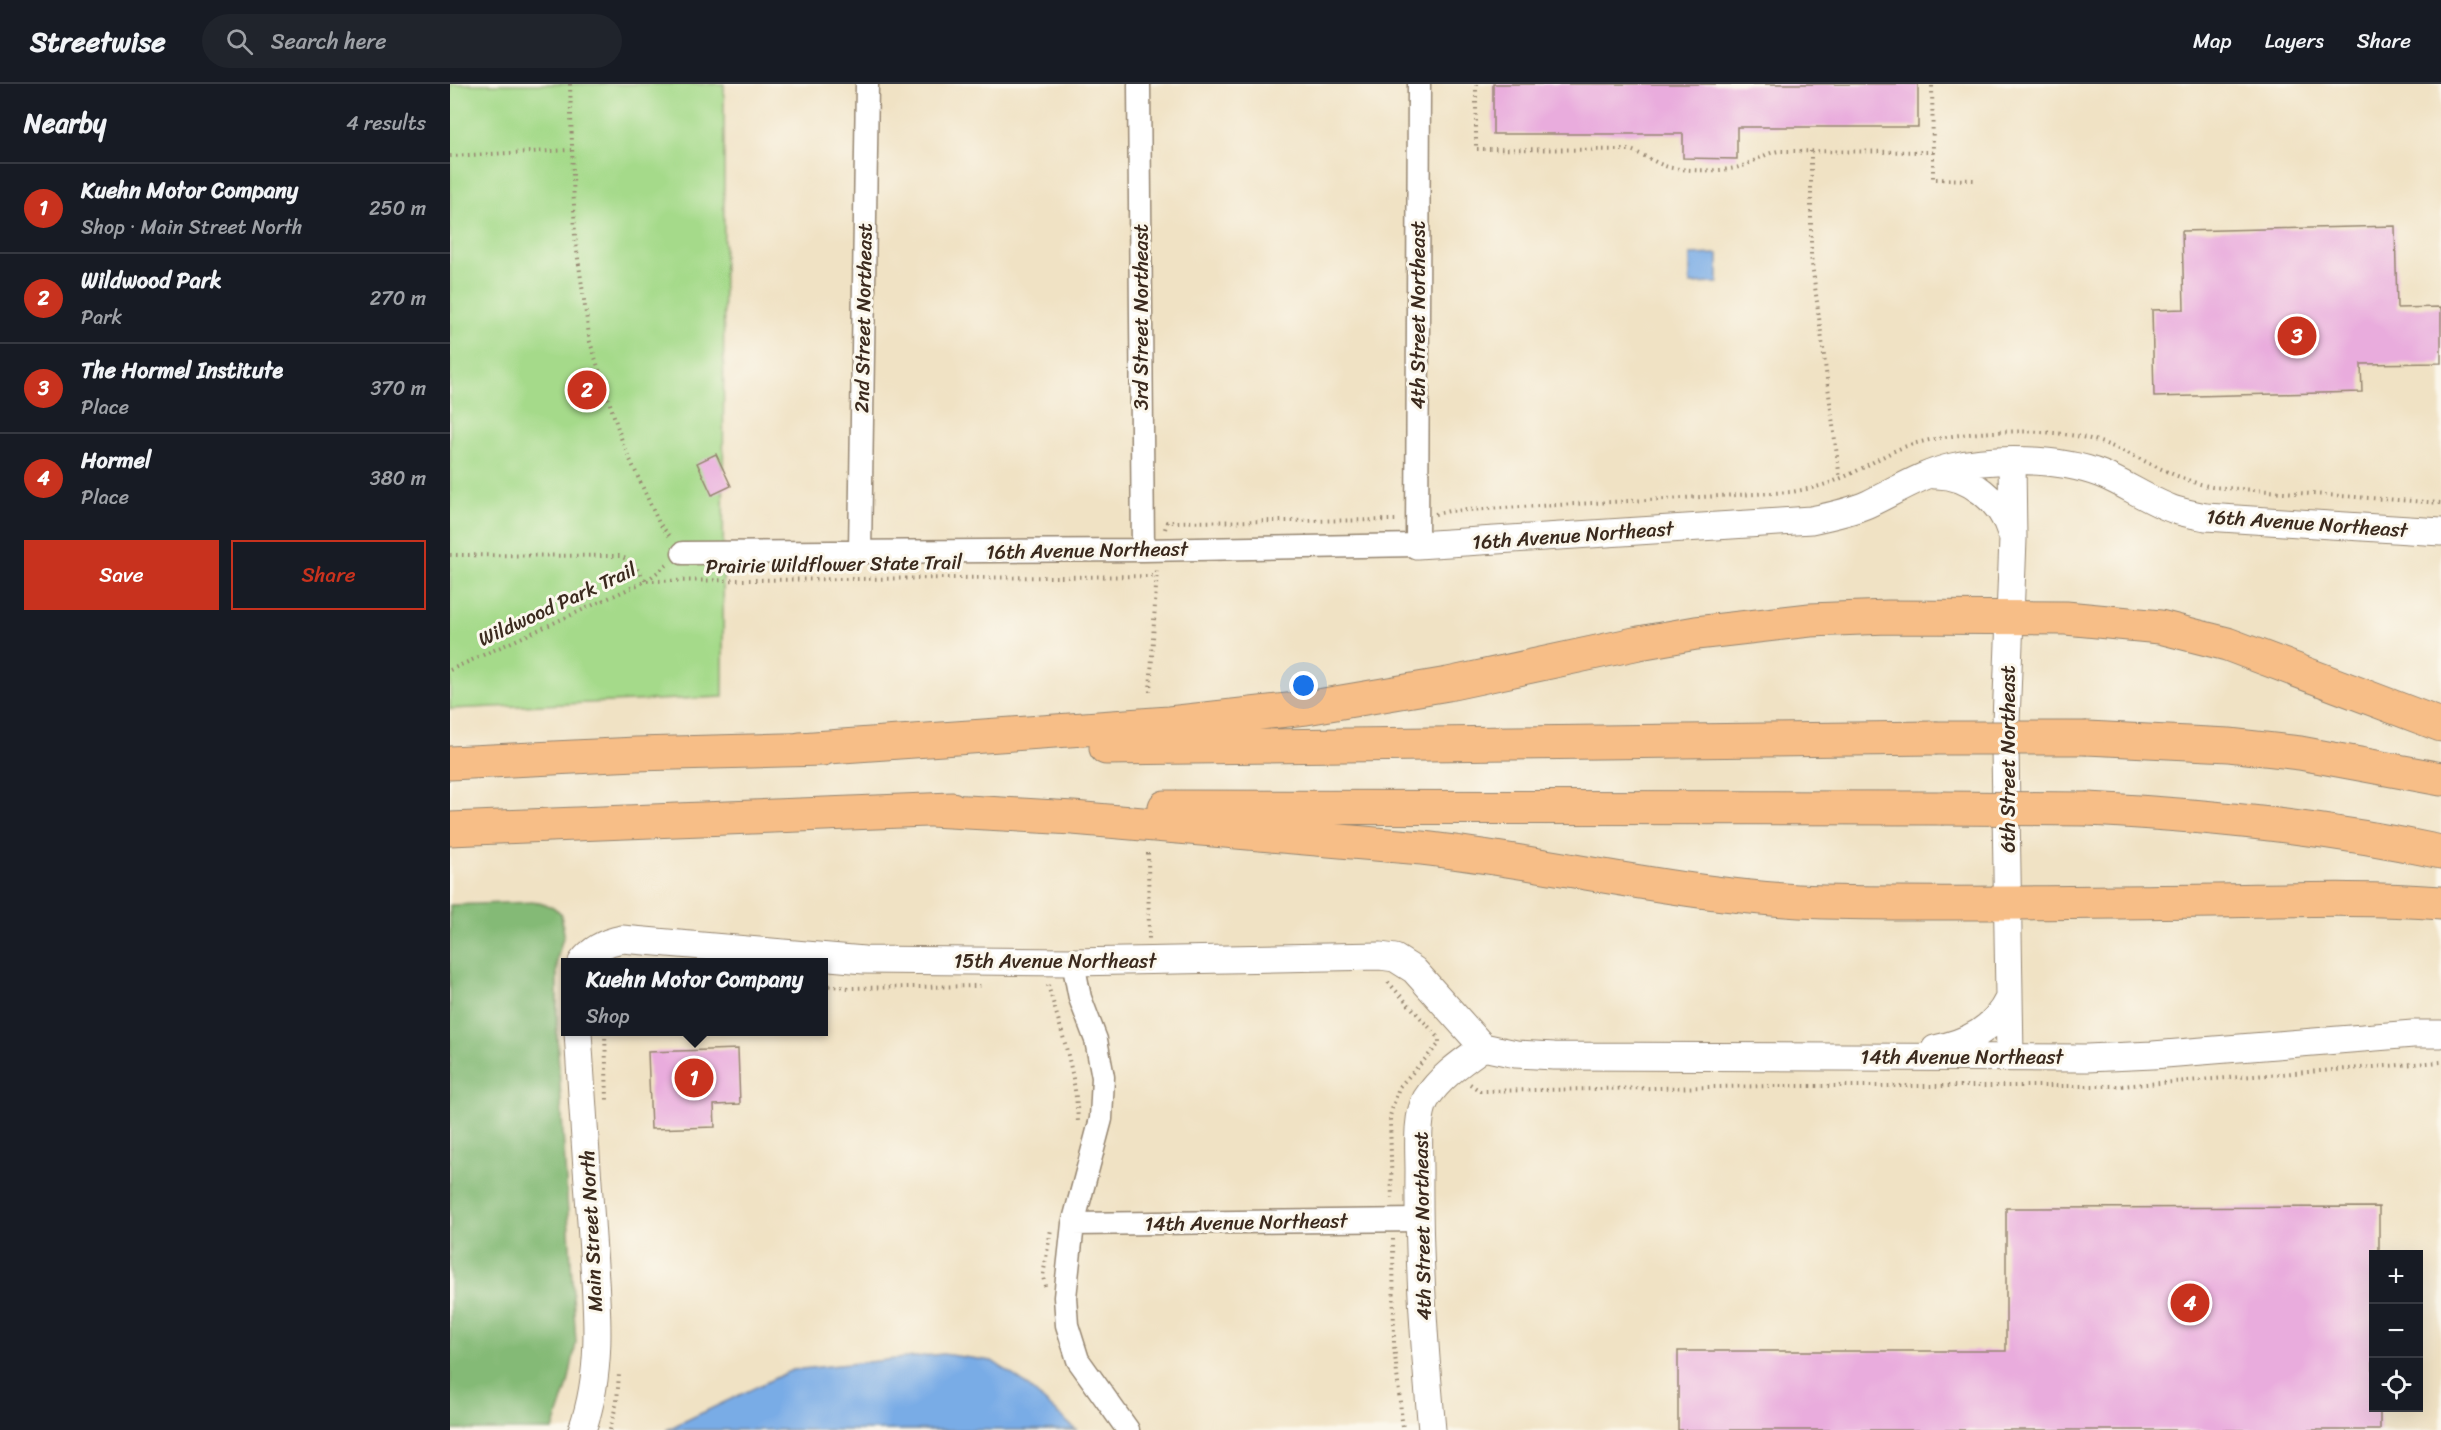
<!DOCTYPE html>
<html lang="en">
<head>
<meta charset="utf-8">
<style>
  body { margin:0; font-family:Sriracha,sans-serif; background:#20242c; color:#f1f3f6 }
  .controls { position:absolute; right:18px; bottom:18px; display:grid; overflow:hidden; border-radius:0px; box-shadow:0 6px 24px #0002 }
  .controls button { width:54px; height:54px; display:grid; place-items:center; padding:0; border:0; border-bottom:2px solid #363941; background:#171b24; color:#f1f3f6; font:30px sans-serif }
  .you { position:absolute; left:854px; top:602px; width:21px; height:21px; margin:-15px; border:4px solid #fff; border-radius:50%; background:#1a73e8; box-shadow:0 0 0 9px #1a73e833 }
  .badge { display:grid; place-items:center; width:39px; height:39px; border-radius:50%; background:#c8321e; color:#fff; font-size:20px; font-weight:700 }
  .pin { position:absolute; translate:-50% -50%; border:3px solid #fff; box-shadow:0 2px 6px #0006 }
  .popup { position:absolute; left:111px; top:874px; width:267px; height:78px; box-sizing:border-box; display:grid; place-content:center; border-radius:0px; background:#171b24; filter:drop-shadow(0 2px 4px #0005); font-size:20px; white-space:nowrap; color:#9ea1a6 }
  .popup b { font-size:22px; color:#f1f3f6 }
  .popup::after { content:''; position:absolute; left:50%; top:100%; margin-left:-12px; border:12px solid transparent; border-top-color:#171b24 }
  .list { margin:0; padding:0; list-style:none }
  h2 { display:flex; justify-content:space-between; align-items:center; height:78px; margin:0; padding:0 24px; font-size:26px }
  h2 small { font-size:20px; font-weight:400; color:#9ea1a6 }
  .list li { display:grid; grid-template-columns:39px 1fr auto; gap:18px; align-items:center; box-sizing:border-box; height:90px; padding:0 24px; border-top:2px solid #363941 }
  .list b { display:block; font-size:22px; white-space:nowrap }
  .list p { margin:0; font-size:20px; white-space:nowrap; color:#9ea1a6 }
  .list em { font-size:20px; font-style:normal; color:#9ea1a6 }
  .actions { display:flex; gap:12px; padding:18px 24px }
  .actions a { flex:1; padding:14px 0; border:2px solid #c8321e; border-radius:0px; text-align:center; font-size:21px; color:#c8321e }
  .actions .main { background:#c8321e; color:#fff }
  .icon { flex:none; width:33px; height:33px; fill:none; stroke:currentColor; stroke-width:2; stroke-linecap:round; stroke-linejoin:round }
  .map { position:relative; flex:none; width:1991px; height:1346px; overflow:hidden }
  header { display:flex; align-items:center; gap:36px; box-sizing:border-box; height:84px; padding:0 30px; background:#171b24; border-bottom:2px solid #363941 }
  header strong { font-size:28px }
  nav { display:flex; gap:33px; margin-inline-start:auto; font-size:21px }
  .search { width:420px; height:54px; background:#20242c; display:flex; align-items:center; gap:15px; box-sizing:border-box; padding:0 21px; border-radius:33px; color:#9ea1a6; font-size:22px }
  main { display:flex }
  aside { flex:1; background:#171b24 }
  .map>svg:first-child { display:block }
  .green { fill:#a5da8a; stroke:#708254; stroke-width:1.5 }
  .forest { fill:#84ba76; stroke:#60724a; stroke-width:1.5 }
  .water { fill:#79ace6; stroke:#5a6b82; stroke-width:1.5 }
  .building { fill:#e9acdd }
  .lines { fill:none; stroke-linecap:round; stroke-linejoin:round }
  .minor-casing { stroke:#968671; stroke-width:25 }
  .tertiary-casing { stroke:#968671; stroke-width:29 }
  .motorway-casing { stroke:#968671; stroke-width:35 }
  .path { stroke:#968671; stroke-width:4; stroke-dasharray:1.5 4.5; stroke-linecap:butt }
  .minor { stroke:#fff; stroke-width:22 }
  .tertiary { stroke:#fff; stroke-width:27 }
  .motorway { stroke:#f7be87; stroke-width:33 }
  .motorway-bridge-casing { stroke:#968671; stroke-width:35; stroke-linecap:butt }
  .motorway-bridge { stroke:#f7be87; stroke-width:33 }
  .labels { text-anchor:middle; stroke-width:6; stroke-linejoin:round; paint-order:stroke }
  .street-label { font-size:20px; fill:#3b2a1e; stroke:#fbf7ec }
</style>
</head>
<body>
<header>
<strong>Streetwise</strong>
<div class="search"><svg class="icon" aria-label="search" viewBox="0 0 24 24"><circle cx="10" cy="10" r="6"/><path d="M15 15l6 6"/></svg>Search here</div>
<nav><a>Map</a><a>Layers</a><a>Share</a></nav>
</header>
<main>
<aside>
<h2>Nearby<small>4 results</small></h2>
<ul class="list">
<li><span class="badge">1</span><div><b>Kuehn Motor Company</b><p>Shop · Main Street North</p></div><em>250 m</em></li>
<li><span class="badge">2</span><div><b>Wildwood Park</b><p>Park</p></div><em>270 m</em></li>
<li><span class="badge">3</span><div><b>The Hormel Institute</b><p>Place</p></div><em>370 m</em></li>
<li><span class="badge">4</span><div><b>Hormel</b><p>Place</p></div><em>380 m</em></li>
</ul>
<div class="actions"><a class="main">Save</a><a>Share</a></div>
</aside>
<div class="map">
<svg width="1991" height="1346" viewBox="0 0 1991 1346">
  <rect width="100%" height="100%" fill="#fbf7ec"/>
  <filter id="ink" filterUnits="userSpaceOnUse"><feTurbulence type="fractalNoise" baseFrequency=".0167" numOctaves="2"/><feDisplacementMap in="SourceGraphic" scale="12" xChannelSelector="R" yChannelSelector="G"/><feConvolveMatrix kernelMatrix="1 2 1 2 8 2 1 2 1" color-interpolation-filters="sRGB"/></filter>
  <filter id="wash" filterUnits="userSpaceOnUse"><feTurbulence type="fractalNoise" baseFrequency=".008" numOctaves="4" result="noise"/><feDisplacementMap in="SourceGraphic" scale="24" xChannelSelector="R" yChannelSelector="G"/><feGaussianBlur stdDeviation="1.35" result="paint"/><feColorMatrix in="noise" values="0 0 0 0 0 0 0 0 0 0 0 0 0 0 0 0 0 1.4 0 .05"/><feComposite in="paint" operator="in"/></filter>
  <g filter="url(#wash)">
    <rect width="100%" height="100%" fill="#f0e2c4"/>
    <path class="green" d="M0,0H274L273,613L0,625Z"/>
    <path class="forest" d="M86,818L103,823L111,830L114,850L107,875V952L126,1259L118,1300L103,1346H0V821Z"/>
    <path class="water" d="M1268,170V199L1240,200V171Z
      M493,1270L542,1277L573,1298L626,1346H216L342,1286Z"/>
    <g id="blocks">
      <path class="building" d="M1043,0H1468V43H1287V75L1233,74V50H1043Z
        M1945,142L1947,224L1991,223V279L1911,280L1912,308L1704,313L1702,226L1734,225L1732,147Z
        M266,370L281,402L262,411L247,379Z
        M288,965L290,1020L264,1021L265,1043L201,1045L198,968Z
        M1929,1123V1170H1923V1323H1930V1346H1228V1267H1556V1124Z"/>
    </g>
  </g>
  <g filter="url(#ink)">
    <use href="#blocks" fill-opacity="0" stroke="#968671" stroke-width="1.5"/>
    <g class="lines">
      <g class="minor-casing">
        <path id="minor" d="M689,0L693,466
          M410,468L417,0
          M233,469L693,466L967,461L969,0
          M623,878L630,914L646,956L653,993L651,1035L623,1140L615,1213L617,1241L628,1276L678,1346
          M623,1140L969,1136"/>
      </g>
      <g class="tertiary-casing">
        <path id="tertiary" d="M1485,391C1519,390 1552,418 1561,449
          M967,461L1361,436C1381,432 1400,428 1418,420C1446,407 1472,390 1502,383C1544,373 1610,374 1651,390C1676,400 1699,417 1725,426C1735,429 1746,431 1756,433L1991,448
          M132,878C142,865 156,858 172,855L414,876L623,878L930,872L945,874L964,886L1033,963
          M128,948C132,1011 136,1075 141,1138C145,1206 156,1280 132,1346
          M1033,963L1066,970L1104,972L1637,974L1703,971L1963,950H1991
          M1485,965C1518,958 1544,946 1559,914
          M1560,973L1555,664L1563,455L1562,378
          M982,1346C974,1260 968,1174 969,1087C969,1067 966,1033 976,1015C990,993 1012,978 1033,963"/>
      </g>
      <g class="motorway-casing">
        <path id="motorway" d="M1637,654L1779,661L1850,669L1991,695
          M656,664L1485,654
          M350,665L719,639L856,624L998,600L1189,559L1246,549L1360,536L1438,533L1616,534L1710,543L1777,560L1991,641
          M0,679L186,670L373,665
          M715,723L1491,724
          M1638,725C1757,731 1874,743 1991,768
          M481,726L623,734L972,764C1106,779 1238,814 1374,818C1504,821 1635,818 1765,817C1840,816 1916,813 1991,819
          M0,745L502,725"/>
      </g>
      <path class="path" d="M120,0L125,153L140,258L173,360L209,439L222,455
        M1026,0V65L1180,66C1193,70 1205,79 1218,83C1234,87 1274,88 1289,83C1303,79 1313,70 1328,67L1483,68L1482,0
        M1361,67V172L1390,395
        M1483,68V95L1524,96
        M0,72L121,66
        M985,430L999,427L1341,408C1358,405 1374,402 1389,395C1415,385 1437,367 1463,360C1513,346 1604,341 1653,359C1692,373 1721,394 1762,403L1991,419
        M715,445L717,438L948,436
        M0,471L170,472L182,478L196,497
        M197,497L707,492
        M0,586L196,497L217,481
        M700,608L707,485
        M698,769L699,855
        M938,898L989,954V960L949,1003L940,1032L942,1118
        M373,901L399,904L531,902
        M598,901C611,946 627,992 628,1040
        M155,948L157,1016
        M1020,1000L1030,1007L1323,1002H1670L1991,978
        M943,1155L944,1262L953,1346
        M595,1202L593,1192L601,1145
        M160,1346L167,1317L169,1290"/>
      <use href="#minor" class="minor"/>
      <use href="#tertiary" class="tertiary"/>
      <use href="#motorway" class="motorway"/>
      <g class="motorway-bridge-casing">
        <path id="motorway-bridge" d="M1485,654H1637
          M1491,724L1638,725"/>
      </g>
      <use href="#motorway-bridge" class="motorway-bridge"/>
    </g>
  </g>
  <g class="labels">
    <g class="street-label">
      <text transform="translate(968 231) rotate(-90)" y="7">4th Street Northeast</text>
      <text transform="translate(691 233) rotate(-90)" y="7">3rd Street Northeast</text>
      <text transform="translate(413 234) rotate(-89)" y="7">2nd Street Northeast</text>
      <text transform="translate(1857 439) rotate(4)" y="7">16th Avenue Northeast</text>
      <text transform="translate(1123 451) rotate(-4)" y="7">16th Avenue Northeast</text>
      <text transform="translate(637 466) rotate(-1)" y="7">16th Avenue Northeast</text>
      <text transform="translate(384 480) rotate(-1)" y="7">Prairie Wildflower State Trail</text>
      <text transform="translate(107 520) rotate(-25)" y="7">Wildwood Park Trail</text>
      <text transform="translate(1558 675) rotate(-90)" y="7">6th Street Northeast</text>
      <text x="605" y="884">15th Avenue Northeast</text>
      <text x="1512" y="980">14th Avenue Northeast</text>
      <text transform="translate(796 1138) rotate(-1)" y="7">14th Avenue Northeast</text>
      <text transform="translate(972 1142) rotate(-91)" y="7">4th Street Northeast</text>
      <text transform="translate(141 1147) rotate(-93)" y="7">Main Street North</text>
    </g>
  </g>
</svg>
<div class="controls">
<button>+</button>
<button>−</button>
<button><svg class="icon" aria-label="locate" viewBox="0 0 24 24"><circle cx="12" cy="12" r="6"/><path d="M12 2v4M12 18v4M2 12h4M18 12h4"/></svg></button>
</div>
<div class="you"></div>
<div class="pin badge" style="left:244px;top:994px">1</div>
<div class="popup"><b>Kuehn Motor Company</b>Shop</div>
<div class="pin badge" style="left:137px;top:306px">2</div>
<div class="pin badge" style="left:1847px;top:252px">3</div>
<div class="pin badge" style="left:1740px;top:1219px">4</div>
</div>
</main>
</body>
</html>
